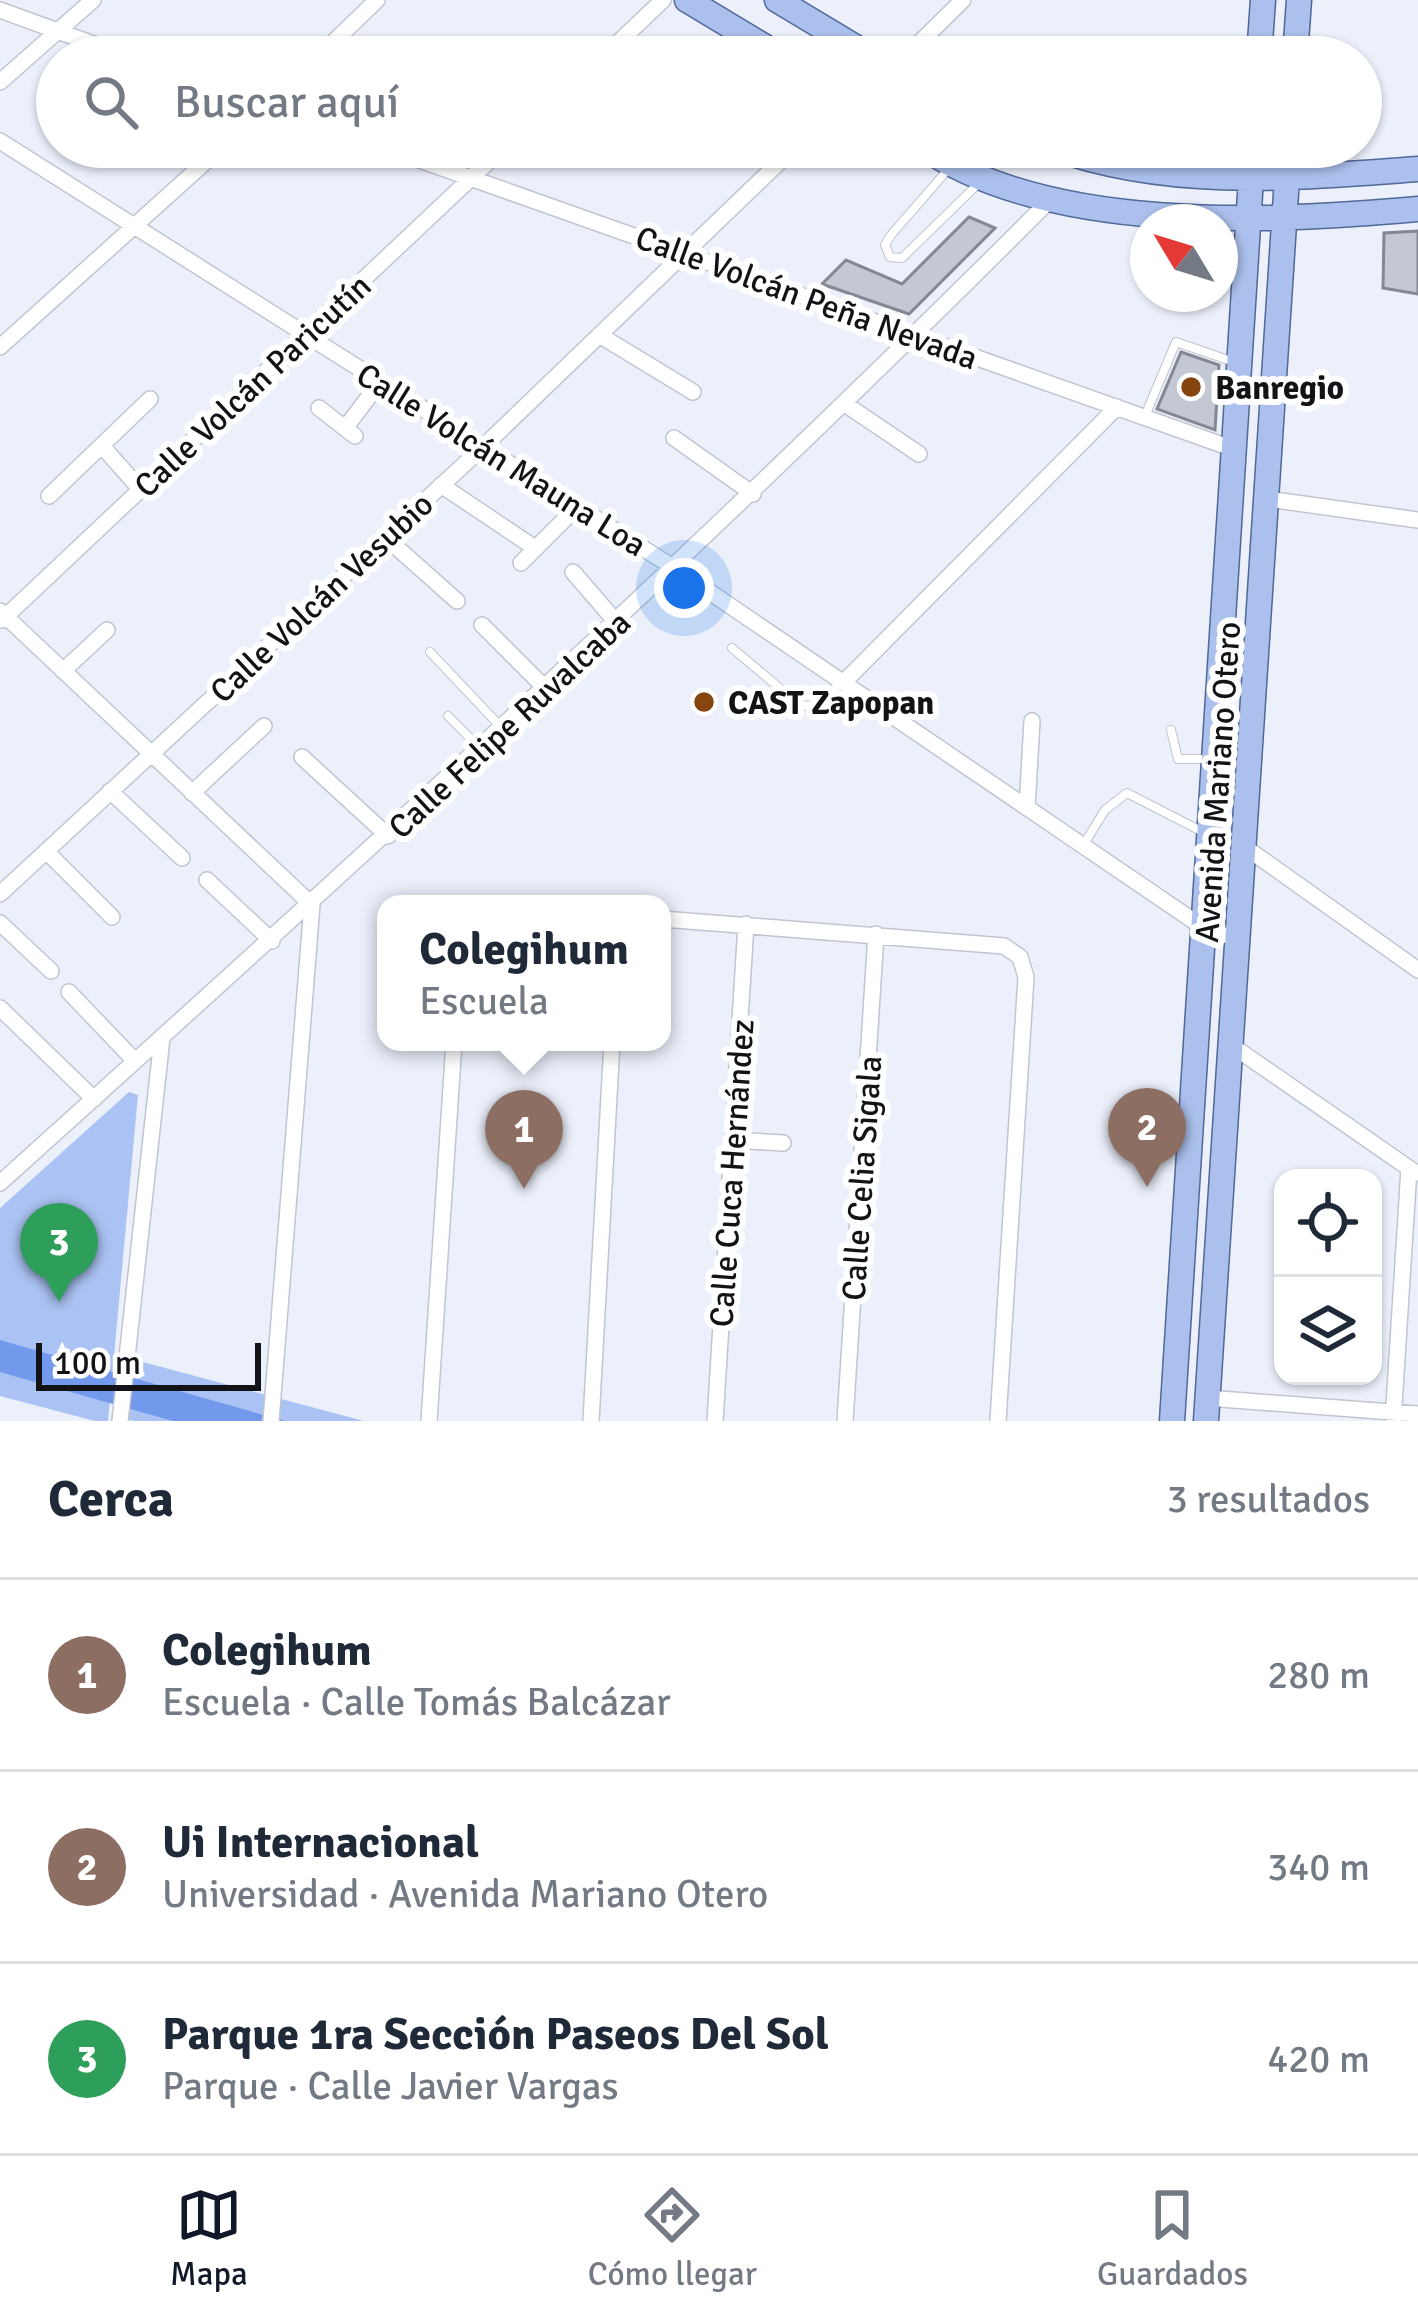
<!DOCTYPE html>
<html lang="es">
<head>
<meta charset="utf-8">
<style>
  body { margin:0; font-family:Signika,sans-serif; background:#f2f2f3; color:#1f2937 }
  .controls { position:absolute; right:36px; bottom:36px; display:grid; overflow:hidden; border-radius:24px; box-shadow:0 3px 9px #0004 }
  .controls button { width:108px; height:108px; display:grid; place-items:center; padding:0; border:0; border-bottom:3px solid #e0e1e3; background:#fff; color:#1f2937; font:60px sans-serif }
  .compass { position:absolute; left:1130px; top:204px; width:108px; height:108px; border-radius:50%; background:#fff; box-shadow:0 3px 9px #0004; rotate:308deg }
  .scale { position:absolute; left:36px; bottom:30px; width:225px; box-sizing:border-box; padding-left:12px; border:6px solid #111316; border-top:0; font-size:33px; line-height:42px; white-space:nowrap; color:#111316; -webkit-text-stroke:9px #fff; paint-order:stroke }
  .you { position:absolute; left:684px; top:588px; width:42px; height:42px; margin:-30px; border:9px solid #fff; border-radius:50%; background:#1a73e8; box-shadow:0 0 0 18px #1a73e833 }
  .badge { display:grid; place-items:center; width:78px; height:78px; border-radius:50%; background:#111827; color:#fff; font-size:39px; font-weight:700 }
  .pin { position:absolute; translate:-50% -99px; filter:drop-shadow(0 3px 6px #0008) }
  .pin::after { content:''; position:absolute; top:63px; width:42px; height:36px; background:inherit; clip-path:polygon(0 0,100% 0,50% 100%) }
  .popup { position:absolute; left:377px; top:895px; width:294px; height:156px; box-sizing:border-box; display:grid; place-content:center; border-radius:24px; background:#fff; filter:drop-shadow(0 3px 9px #0005); font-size:39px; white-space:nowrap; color:#747a83 }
  .popup b { font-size:45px; color:#1f2937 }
  .popup::after { content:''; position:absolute; left:50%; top:100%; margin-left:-24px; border:24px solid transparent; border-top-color:#fff }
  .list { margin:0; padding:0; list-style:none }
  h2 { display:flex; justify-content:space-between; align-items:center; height:156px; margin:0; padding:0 48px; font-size:51px }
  h2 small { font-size:39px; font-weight:400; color:#747a83 }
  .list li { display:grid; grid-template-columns:78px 1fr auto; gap:36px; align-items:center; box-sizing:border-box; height:192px; padding:0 48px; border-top:3px solid #e0e1e3 }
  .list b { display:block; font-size:45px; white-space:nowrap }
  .list p { margin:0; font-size:39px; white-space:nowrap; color:#747a83 }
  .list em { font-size:39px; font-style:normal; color:#747a83 }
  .icon { flex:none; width:66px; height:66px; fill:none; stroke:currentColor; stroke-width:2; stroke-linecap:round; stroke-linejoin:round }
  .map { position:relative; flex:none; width:1418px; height:1421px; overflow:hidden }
  .search { position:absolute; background:#fff; box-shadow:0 3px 9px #0004; left:36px; right:36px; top:36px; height:132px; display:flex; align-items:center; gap:30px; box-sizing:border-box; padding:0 42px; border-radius:66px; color:#747a83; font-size:45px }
  .sheet { height:732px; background:#fff }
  nav { display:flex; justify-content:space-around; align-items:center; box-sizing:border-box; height:168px; border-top:3px solid #e0e1e3; background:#fff; font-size:33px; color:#747a83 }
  nav a { display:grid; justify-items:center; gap:6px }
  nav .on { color:#111827 }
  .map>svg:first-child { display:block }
  .green { fill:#abc3f4 }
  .water { fill:#7299ec }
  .building { fill:#c3c8d3; stroke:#838892; stroke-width:3 }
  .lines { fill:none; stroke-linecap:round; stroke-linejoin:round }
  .service-casing { stroke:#c0c6d0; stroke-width:10 }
  .minor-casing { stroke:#c0c6d0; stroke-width:18 }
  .primary-casing { stroke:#516899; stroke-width:27 }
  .service { stroke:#fff; stroke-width:8 }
  .minor { stroke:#fff; stroke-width:15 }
  .primary { stroke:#abc0ec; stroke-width:24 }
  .poi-dot { fill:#86450f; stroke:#fff; stroke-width:4.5 }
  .labels { text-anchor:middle; stroke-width:12; stroke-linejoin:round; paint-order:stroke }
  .street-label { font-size:33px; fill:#111316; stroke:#fff }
  .poi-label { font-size:33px; font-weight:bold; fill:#111316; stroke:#fff; text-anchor:start }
</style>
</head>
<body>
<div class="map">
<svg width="1418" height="1421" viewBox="0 0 1418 1421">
  <rect width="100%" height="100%" fill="#ebf0fb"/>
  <path class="green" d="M129,1092L138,1095L108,1421H95L0,1396V1208Z
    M124,1357L364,1421H134L120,1417Z"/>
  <path class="water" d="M0,1340L285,1421H173L0,1372Z"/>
  <path class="building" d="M969,217L995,228L909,314L822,284L846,260L902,284Z
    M1418,231V294L1383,288L1384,233Z
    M1181,352L1219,365L1215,430L1157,409Z"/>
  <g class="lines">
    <g class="service-casing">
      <path id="service" d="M951,166L891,235L885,245L890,257L902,258L980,182
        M1145,416L1176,342L1234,362
        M732,648L801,706L812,705L841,684
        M430,652L499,725
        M448,716L479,747
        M1171,730L1178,759H1211
        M1084,844L1105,810L1127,793L1203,832"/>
    </g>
    <g class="minor-casing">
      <path id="minor" d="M0,10L129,57
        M318,57L377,0
        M603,57L663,0
        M905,57L963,0
        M0,82L93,0
        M0,141L676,569L1204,928L1240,940
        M383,147L1231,448
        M601,336L693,392
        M0,347L222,147
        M845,404L919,454
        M319,408L355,436
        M346,427L380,382
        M674,438L753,494
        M102,446L141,490
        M441,485L535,548
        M49,496L150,399
        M1268,499L1418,520
        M385,537L457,601
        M521,563L577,507
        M573,572L617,623
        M0,611L312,905L271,1421
        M2,620L504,147
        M482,625L546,689
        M63,671L107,630
        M843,683L1117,407
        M302,757L388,836
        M110,791L182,858
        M192,793L264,726
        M1027,808L1032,721
        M1245,847L1418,970
        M46,851L112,917
        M207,880L272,941
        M0,894L483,447L795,147
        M662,919L1004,946L1020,957L1026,977L998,1421
        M0,923L51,971
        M69,992L135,1061
        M0,1008L94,1099
        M1231,1045L1416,1173
        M733,1140L783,1143
        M0,1183C358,861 713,538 1053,197
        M1207,1398L1418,1414
        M120,1421L162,1038
        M429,1421L454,1042
        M591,1421L612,1042
        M715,1421L746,924
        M845,1421L876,934
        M1393,1421L1409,1168"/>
    </g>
    <g class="primary-casing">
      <path id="primary" d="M687,0L782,57
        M777,0L872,57
        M1259,57L1263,0
        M1295,57L1299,0
        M923,147C1051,234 1270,222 1418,209
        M1051,147C1170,190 1294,178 1418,169
        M1172,1421L1253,147
        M1206,1421L1289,147"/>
    </g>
    <use href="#service" class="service"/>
    <use href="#minor" class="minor"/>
    <use href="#primary" class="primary"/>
  </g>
  <g class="poi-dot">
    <circle cx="1191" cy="387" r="12"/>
    <circle cx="704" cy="702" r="12"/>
  </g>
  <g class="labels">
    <g class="street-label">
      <text transform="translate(807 297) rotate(20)" y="12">Calle Volcán Peña Nevada</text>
      <text transform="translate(252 385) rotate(-43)" y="12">Calle Volcán Paricutín</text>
      <text transform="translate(502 459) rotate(32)" y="12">Calle Volcán Mauna Loa</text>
      <text transform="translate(321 597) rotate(-43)" y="12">Calle Volcán Vesubio</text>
      <text transform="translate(509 724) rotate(-43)" y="12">Calle Felipe Ruvalcaba</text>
      <text transform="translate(1217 782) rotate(-86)" y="12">Avenida Mariano Otero</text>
      <text transform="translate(731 1173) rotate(-86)" y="12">Calle Cuca Hernández</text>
      <text transform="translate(861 1178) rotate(-86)" y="12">Calle Celia Sigala</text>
    </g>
    <g class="poi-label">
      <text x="1215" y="399">Banregio</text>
      <text x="728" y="714">CAST Zapopan</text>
    </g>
  </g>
</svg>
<div class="controls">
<button><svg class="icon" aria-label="locate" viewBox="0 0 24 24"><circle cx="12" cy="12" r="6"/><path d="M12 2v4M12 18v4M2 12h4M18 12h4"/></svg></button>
<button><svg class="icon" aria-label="layers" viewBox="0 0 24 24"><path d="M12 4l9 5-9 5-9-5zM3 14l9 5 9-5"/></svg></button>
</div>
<svg class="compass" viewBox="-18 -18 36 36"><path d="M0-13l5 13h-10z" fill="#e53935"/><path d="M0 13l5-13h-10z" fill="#747a83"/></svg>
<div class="scale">100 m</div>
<div class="you"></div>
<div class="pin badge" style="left:524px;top:1189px;background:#8d6e63">1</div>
<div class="popup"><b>Colegihum</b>Escuela</div>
<div class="pin badge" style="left:1147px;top:1187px;background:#8d6e63">2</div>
<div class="pin badge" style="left:59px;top:1302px;background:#2e9e5b">3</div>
<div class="search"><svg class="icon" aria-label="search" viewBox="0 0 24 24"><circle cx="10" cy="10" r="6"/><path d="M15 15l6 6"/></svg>Buscar aquí</div>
</div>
<section class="sheet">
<h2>Cerca<small>3 resultados</small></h2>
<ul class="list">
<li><span class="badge" style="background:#8d6e63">1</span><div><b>Colegihum</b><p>Escuela · Calle Tomás Balcázar</p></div><em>280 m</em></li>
<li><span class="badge" style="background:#8d6e63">2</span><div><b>Ui Internacional</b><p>Universidad · Avenida Mariano Otero</p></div><em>340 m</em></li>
<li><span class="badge" style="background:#2e9e5b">3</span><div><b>Parque 1ra Sección Paseos Del Sol</b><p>Parque · Calle Javier Vargas</p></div><em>420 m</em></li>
</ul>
</section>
<nav>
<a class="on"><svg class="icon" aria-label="map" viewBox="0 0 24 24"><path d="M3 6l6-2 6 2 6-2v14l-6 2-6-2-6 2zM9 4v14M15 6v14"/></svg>Mapa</a>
<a><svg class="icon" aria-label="directions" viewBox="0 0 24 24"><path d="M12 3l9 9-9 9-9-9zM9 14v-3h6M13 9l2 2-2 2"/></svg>Cómo llegar</a>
<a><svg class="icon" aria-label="saved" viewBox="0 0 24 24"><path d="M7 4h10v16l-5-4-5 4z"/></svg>Guardados</a>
</nav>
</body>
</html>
